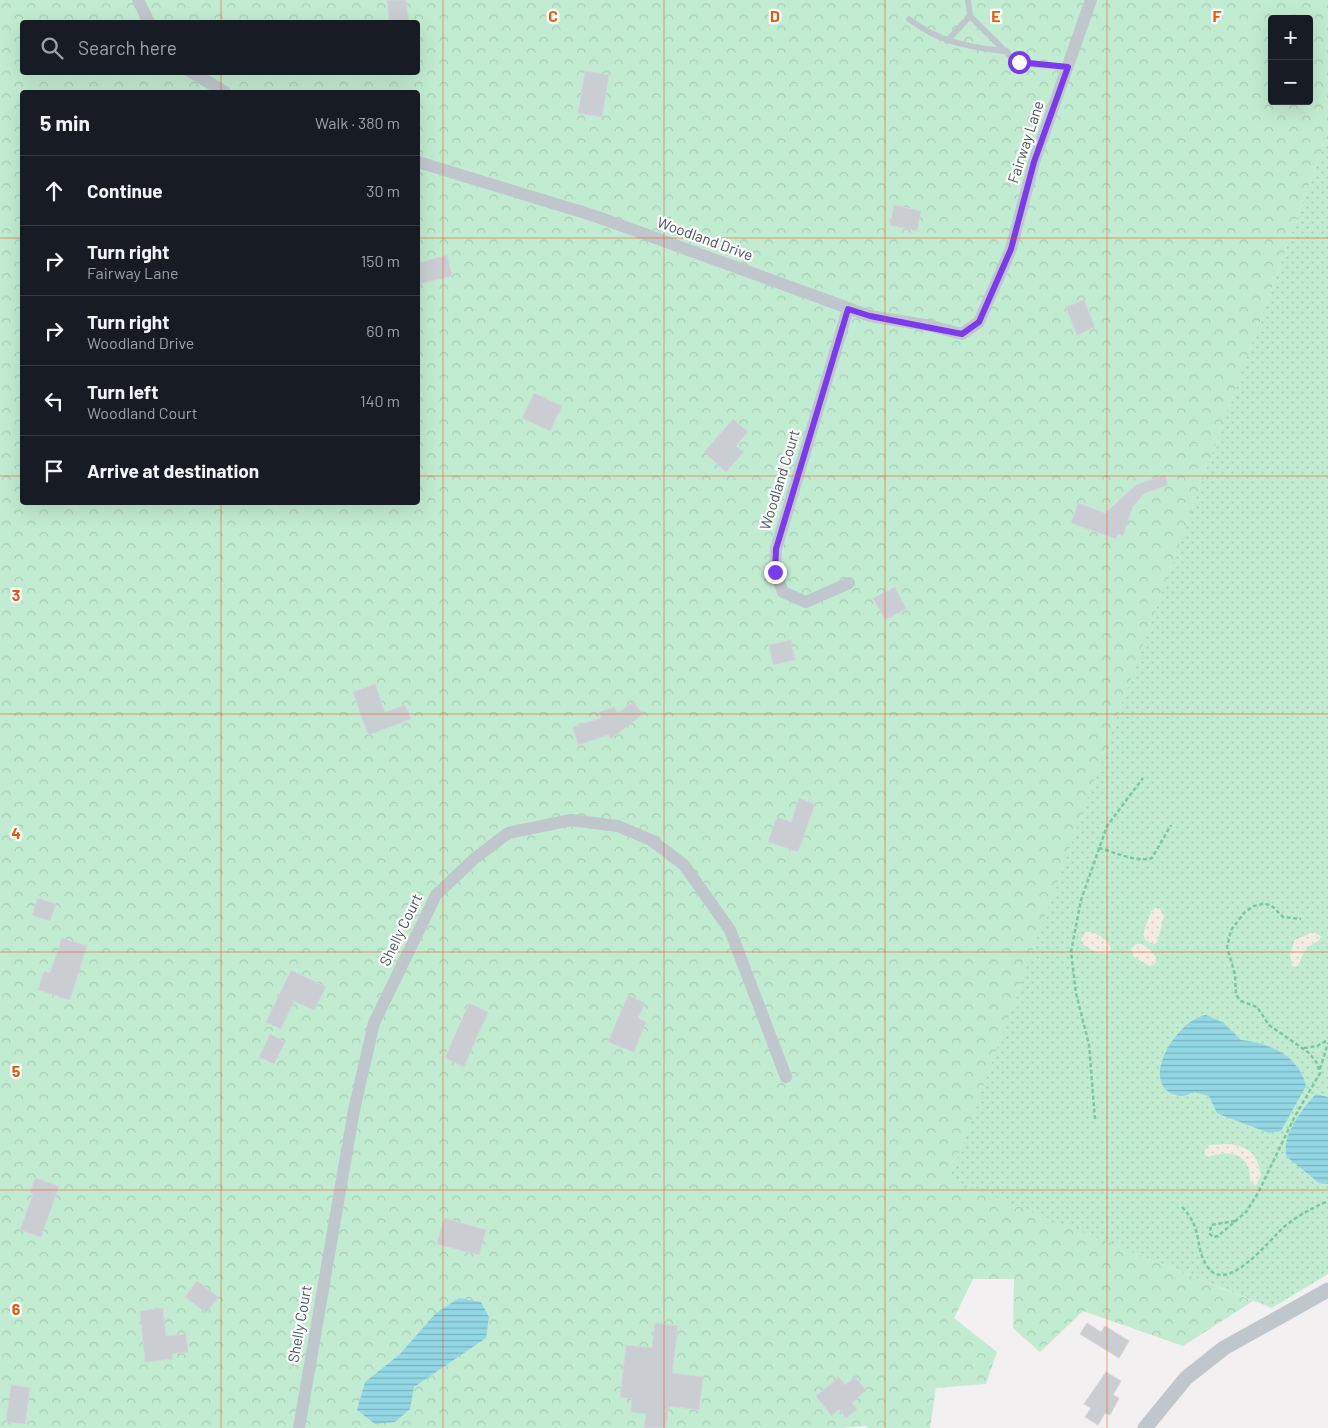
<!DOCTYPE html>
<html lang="en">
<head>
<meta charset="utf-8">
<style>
  body { margin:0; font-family:Barlow,sans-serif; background:#20242c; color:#f1f3f6 }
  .controls { position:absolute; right:15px; top:15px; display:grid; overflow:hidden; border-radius:5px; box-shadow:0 5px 20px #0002 }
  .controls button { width:45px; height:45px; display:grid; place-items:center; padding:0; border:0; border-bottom:1px solid #363941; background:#171b24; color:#f1f3f6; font:25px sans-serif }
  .stop { position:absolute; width:15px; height:15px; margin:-11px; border:4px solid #7c3aed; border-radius:50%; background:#fff }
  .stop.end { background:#7c3aed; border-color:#fff; box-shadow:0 1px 5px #0008 }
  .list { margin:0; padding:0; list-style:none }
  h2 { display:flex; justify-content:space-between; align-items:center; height:65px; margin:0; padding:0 20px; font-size:21px }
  h2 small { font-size:16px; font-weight:400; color:#9ea1a6 }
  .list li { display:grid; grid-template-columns:32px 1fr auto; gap:15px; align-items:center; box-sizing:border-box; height:70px; padding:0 20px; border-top:1px solid #363941 }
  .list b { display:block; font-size:19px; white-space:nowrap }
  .list p { margin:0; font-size:16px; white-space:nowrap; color:#9ea1a6 }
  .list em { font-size:16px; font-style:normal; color:#9ea1a6 }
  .icon { flex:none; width:28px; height:28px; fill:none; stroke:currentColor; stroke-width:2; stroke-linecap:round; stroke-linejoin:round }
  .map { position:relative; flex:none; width:1328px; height:1428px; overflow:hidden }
  .search { position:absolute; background:#171b24; box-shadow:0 5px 20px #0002; left:20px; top:20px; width:400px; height:55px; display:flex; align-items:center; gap:12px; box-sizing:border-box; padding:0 18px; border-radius:5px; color:#9ea1a6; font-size:19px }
  .panel { position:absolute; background:#171b24; box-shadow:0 5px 20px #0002; left:20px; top:90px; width:400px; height:415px; border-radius:5px }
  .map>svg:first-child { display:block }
  .grass { fill:url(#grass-dots) }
  .forest { fill:url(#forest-crowns); fill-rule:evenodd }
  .sand { fill:url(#sand-dots) }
  .water { fill:url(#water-rules) }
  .building { fill:#cacdd2; stroke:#d4d6db }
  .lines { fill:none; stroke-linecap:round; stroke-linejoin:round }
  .path { stroke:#7dc7a0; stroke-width:2.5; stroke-dasharray:4 2.5; stroke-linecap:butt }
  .service { stroke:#bfc7cd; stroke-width:6 }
  .minor { stroke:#bfc7cd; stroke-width:12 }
  .tertiary { stroke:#bfc7cd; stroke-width:15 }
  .route { stroke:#7c3aed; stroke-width:6 }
  .grid { fill:none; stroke:#e8590c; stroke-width:1; stroke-opacity:0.55 }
  .labels { text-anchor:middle; stroke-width:4.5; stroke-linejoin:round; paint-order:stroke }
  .street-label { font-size:15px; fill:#49545c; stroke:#fff }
  .grid-label { font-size:16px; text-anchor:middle; font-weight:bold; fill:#e8590c; stroke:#fff; stroke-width:4.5; stroke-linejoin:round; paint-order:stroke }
</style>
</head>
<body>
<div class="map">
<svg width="1328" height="1428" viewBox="0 0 1328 1428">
  <defs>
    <pattern id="grass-dots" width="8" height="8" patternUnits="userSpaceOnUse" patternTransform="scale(1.25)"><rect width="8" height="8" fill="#c2ecd1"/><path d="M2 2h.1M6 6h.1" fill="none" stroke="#a8ccb6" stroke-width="1.8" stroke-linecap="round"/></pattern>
    <pattern id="forest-crowns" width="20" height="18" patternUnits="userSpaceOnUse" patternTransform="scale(1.25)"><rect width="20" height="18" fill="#c2ecd1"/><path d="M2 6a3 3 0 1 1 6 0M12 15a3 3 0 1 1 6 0" fill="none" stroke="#a8ccb6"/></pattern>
    <pattern id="sand-dots" width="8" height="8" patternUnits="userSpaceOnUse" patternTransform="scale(1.25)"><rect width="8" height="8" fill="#f2ece2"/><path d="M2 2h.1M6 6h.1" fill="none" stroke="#d1ccc4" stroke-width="1.8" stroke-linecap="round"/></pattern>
    <pattern id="water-rules" width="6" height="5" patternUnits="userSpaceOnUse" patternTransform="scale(1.25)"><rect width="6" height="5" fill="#93d7e5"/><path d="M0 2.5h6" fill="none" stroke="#7ab1bd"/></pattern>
  </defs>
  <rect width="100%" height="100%" fill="#f2f0f0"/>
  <path class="grass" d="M1328,133V1274L1272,1308L949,1180Z"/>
  <path class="forest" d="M0,0H1328V133L950,1179L1253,1301L1183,1346L1083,1311L1040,1352L1013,1328L1014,1279H973L954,1318L997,1352L986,1384L936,1388L930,1428H867L866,1426L842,1428H0ZM1272,19H1309V101H1272ZM22,22H418V72H22ZM22,92H418V502H22Z"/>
  <path class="sand" d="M1155,908L1160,909L1164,916L1157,943L1154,944L1146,941L1143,934L1151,911Z
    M1086,932C1096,931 1108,939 1111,949L1108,953C1101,956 1083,947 1081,940Z
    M1313,932L1321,936L1319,941C1306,945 1303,954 1298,966L1292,967L1290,954L1295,940Z
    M1136,944C1145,942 1151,951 1156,957L1155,964L1149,966L1134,957L1131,949Z
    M1229,1144C1250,1147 1258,1155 1261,1176L1256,1185L1251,1183C1249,1178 1251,1172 1248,1167C1241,1150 1222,1152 1208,1157L1205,1155V1150L1210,1145Z"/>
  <path class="water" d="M1206,1015L1224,1023L1241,1040C1269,1042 1300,1057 1306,1086L1281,1131L1269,1133L1224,1116L1217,1113L1209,1096L1193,1092C1187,1096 1182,1097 1175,1095C1138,1083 1177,1019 1206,1015Z
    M1316,1094L1328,1097V1184L1319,1183L1287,1157C1280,1137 1303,1108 1316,1094Z
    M459,1298L481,1302L489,1317L486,1338L414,1387L410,1409L395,1422L375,1424L357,1410L365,1382L399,1355L436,1313Z"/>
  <path class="building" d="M387,0H406L409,22H389Z
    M585,71L609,75L602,117L578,113Z
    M894,205L921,211L917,231L890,225Z
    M447,255L452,276L418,284V263Z
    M1084,300L1095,327L1077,335L1066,307Z
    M534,393L562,406L550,431L522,418Z
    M733,419L748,432L736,446L744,452L726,472L704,452Z
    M1165,475L1168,485L1145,493L1133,506L1123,536L1118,534L1116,539L1071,523L1078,503L1105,513L1136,485Z
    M895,587L906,609L885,620L873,598Z
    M791,640L795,660L773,665L769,645Z
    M375,684L385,712L405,705L411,719L368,735L353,692Z
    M633,702L643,714L611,739L608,735L578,745L573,727L601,718L599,712L614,707L618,713Z
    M799,798L815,804L798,852L768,842L777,817L791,822Z
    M38,898L56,904L50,921L32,915Z
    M62,938L87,946L70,1000L38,990L44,971L50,973Z
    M291,970L326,987L314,1010L294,1001L281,1029L266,1022Z
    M628,995L645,1003L638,1018L646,1022L634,1052L608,1042Z
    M469,1003L488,1012L464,1067L445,1058Z
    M270,1034L285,1042L274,1064L259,1057Z
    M35,1178L59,1186L41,1237L20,1230L33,1194L30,1193Z
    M444,1218L486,1230L479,1255L437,1244Z
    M197,1281L218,1297L206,1313L185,1297Z
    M163,1308L166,1336L186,1334L188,1352L172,1354L173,1359L145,1362L140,1311Z
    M655,1323L678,1326L672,1373L703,1377L699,1410L669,1406L666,1428H644L646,1414L631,1412L632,1399L620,1397L626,1345L652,1348Z
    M1087,1323L1101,1332L1105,1326L1129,1341L1119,1358L1080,1334Z
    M1106,1372L1121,1381L1113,1395L1119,1398L1110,1415L1105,1413L1098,1425L1085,1417L1091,1408L1084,1404Z
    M839,1377L845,1385L855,1377L866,1390L852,1403L857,1409L846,1418L839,1409L832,1416L816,1396Z
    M11,1385L30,1388L25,1424L6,1422Z"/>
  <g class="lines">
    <path class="path" d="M1099,848C1115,852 1136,863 1152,858L1171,825
      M1304,1048L1317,1046L1328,1040
      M1320,1069L1328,1043
      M1095,1119L1089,1045L1076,993L1071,952L1081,900L1107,826L1143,778
      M1182,1207C1204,1230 1194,1247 1207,1266C1226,1297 1270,1239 1285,1226C1299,1215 1312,1208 1328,1201
      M1235,1221L1211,1225L1210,1234L1213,1237L1218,1236L1246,1212L1258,1193L1294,1118L1320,1073L1317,1063L1309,1053L1269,1025L1257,1007L1241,1001L1236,995L1235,974L1227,947L1231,930L1245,912L1254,906L1263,904L1271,905L1283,917L1301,919"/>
    <path class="service" d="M968,0L970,16L1013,59L1024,64L1068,67
      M909,19C937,41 968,47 1003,51
      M947,41L970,16"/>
    <path class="minor" d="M138,0L149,22
      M191,72L225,92
      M418,162L595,216L870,316L931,326L962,334L979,322L1011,249L1034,162L1091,0
      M848,309L776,549L775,572L783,592L806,602L849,583
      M299,1428L354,1110L374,1023L436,895L474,859L508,833L571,820L618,826L651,840L684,865L730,930L786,1077"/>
    <path class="tertiary" d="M1145,1428L1186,1378L1224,1348L1328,1290"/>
  </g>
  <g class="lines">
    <path class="route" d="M775,572L776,549L848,309L870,316L962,334L979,322L1011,249L1034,162L1068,67L1019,62"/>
  </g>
  <path class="grid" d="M221,0V22M443,0V1428M664,0V1428M885,0V1428M1107,0V1428M221,72V92M0,238H22M418,238H1328M0,476H22M418,476H1328M221,502V1428M0,714H1328M0,952H1328M0,1190H1328"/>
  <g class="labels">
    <g class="street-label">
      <text transform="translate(1026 142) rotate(-72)" y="5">Fairway Lane</text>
      <text transform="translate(705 239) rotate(20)" y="5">Woodland Drive</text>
      <text transform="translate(780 480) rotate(-73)" y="5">Woodland Court</text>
      <text transform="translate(401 930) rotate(-64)" y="5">Shelly Court</text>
      <text transform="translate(300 1324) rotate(-80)" y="5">Shelly Court</text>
    </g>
  </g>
  <g class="grid-label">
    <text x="553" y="22">C</text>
    <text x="775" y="22">D</text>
    <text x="996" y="22">E</text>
    <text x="1217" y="22">F</text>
    <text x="16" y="601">3</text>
    <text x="16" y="839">4</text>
    <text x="16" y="1077">5</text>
    <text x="16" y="1315">6</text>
  </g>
</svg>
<div class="controls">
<button>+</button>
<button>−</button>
</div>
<div class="stop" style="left:1019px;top:62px"></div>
<div class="stop end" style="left:775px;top:572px"></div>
<div class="search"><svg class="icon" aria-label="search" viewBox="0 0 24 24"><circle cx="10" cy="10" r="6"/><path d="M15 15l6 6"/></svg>Search here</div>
<section class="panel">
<h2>5 min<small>Walk · 380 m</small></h2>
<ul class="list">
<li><svg class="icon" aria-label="ahead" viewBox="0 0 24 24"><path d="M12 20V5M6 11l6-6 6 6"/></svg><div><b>Continue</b></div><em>30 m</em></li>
<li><svg class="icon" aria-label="right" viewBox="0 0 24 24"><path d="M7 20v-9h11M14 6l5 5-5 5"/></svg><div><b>Turn right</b><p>Fairway Lane</p></div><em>150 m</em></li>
<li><svg class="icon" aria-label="right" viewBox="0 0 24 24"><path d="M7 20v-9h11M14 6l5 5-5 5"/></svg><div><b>Turn right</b><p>Woodland Drive</p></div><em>60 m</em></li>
<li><svg class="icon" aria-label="left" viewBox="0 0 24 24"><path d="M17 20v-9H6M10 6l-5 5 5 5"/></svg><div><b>Turn left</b><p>Woodland Court</p></div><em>140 m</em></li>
<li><svg class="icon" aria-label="arrive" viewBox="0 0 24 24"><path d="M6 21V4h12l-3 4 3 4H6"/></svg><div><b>Arrive at destination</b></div></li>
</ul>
</section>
</div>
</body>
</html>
